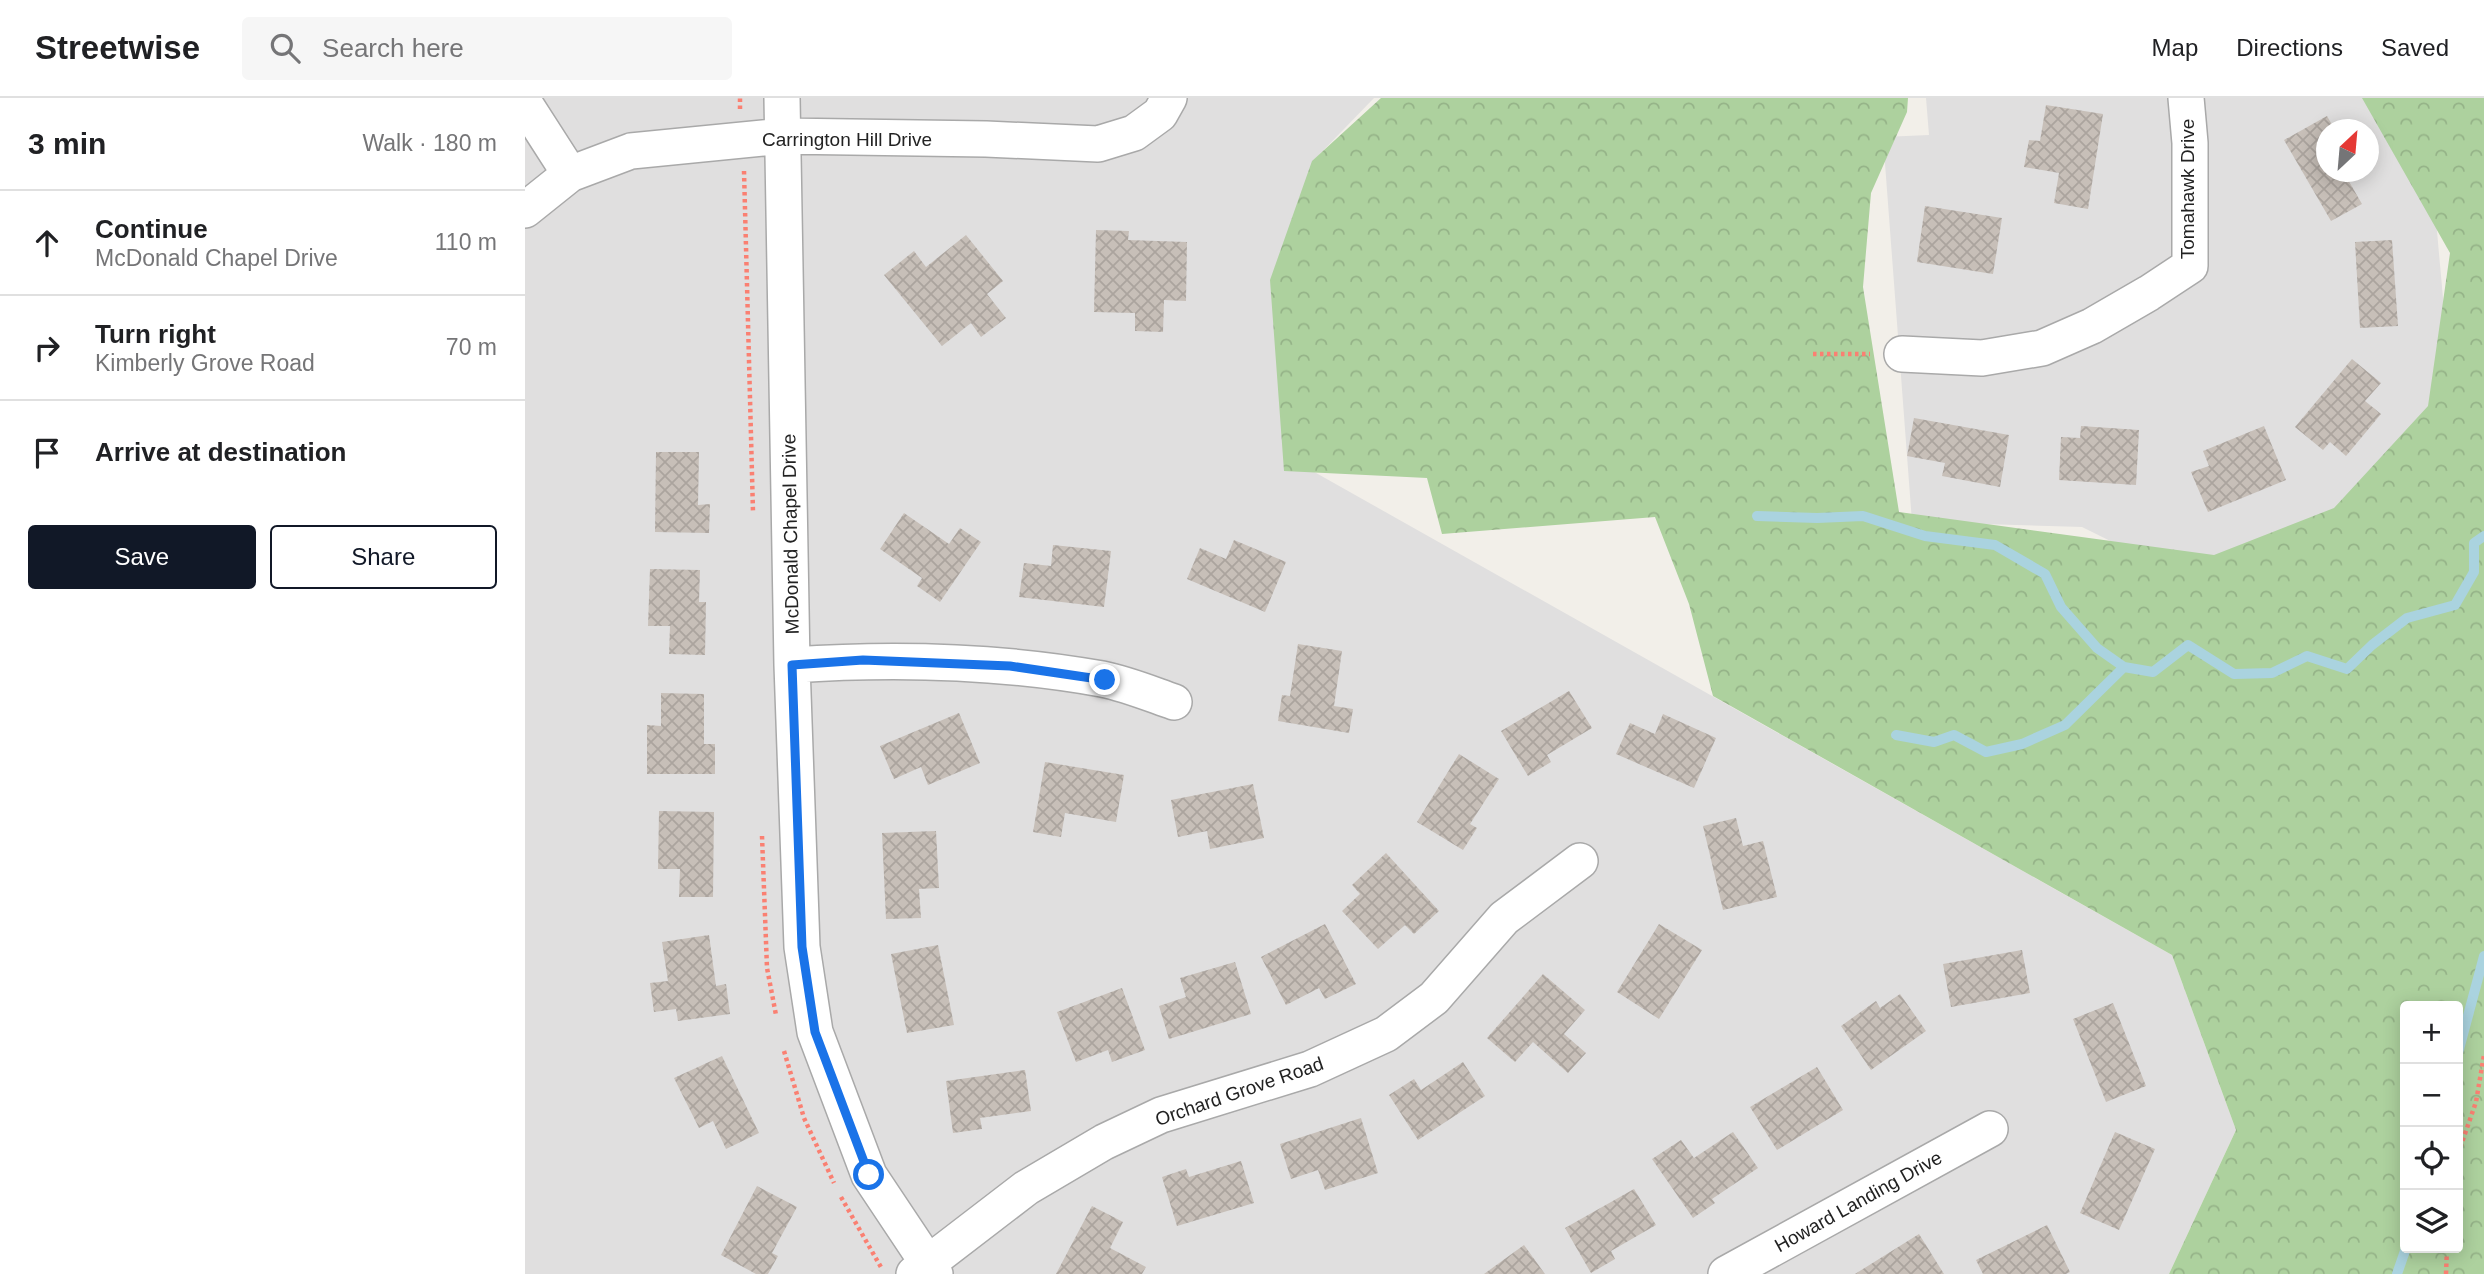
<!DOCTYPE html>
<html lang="en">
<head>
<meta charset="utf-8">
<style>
  body { margin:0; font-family:Arial,sans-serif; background:#f6f6f6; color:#202124 }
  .controls { position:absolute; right:21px; bottom:21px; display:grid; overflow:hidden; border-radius:7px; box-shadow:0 4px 18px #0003 }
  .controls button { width:63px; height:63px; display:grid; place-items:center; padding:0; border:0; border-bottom:2px solid #e0e0e0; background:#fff; color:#202124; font:35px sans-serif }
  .compass { position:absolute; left:1791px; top:21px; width:63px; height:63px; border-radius:50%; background:#fff; box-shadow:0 4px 18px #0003; rotate:26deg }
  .stop { position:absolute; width:21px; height:21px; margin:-16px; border:5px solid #1a73e8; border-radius:50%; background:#fff }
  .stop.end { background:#1a73e8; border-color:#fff; box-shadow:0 2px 7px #0008 }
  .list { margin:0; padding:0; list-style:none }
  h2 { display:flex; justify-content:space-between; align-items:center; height:91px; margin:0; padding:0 28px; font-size:30px }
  h2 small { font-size:23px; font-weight:400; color:#757577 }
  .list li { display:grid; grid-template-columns:46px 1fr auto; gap:21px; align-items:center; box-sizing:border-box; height:105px; padding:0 28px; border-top:2px solid #e0e0e0 }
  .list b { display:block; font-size:26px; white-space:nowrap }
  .list p { margin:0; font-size:23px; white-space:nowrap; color:#757577 }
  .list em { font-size:23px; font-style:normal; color:#757577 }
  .actions { display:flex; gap:14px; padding:21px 28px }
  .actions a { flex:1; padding:16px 0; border:2px solid #111827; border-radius:7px; text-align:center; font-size:24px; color:#111827 }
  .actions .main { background:#111827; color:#fff }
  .icon { flex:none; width:38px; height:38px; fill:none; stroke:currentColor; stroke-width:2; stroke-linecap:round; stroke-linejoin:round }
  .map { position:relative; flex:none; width:1959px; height:1176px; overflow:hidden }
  header { display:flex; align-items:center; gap:42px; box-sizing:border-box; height:98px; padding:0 35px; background:#fff; border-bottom:2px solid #e0e0e0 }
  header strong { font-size:33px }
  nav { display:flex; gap:38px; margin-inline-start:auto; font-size:24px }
  .search { width:490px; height:63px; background:#f6f6f6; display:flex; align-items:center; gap:18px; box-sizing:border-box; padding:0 24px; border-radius:7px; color:#757577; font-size:26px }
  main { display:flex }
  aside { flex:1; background:#fff }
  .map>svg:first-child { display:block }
  .residential { fill:#e0dfdf; fill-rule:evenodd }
  .forest { fill:url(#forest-crowns); fill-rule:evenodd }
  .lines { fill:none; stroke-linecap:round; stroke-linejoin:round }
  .stream { stroke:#aad3df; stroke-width:10 }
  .building { fill:url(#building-cross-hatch) }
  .minor-casing { stroke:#a9a9a9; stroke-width:38 }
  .path { stroke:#fa8072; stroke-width:4.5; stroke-dasharray:3.5 3.5; stroke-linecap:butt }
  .minor { stroke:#fff; stroke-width:35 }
  .route { stroke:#1a73e8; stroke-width:9 }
  .labels { text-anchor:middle; stroke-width:5; stroke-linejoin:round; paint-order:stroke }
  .street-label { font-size:19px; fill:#222; stroke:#fff }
</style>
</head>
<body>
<header>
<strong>Streetwise</strong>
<div class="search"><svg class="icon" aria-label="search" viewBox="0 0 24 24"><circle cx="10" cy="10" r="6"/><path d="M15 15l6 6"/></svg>Search here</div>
<nav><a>Map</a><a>Directions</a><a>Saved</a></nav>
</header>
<main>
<aside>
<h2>3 min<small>Walk · 180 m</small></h2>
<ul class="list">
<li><svg class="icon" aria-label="ahead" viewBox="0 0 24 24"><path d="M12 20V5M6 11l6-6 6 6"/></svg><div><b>Continue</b><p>McDonald Chapel Drive</p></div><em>110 m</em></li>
<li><svg class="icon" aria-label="right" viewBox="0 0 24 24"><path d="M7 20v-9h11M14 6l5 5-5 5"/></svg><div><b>Turn right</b><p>Kimberly Grove Road</p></div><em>70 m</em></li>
<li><svg class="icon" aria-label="arrive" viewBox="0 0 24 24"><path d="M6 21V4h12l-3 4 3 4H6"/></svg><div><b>Arrive at destination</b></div></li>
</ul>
<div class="actions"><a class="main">Save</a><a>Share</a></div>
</aside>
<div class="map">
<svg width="1959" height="1176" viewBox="0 0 1959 1176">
  <defs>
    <pattern id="forest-crowns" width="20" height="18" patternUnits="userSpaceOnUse" patternTransform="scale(1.75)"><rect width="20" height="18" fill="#add19e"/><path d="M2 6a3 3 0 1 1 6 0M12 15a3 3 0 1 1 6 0" fill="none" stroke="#95b388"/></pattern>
    <pattern id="building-cross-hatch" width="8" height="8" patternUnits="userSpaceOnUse" patternTransform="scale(1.75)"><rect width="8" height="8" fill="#c7bfb8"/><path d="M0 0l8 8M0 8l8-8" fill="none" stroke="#aba49e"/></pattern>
  </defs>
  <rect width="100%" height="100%" fill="#f2efe9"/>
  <path class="residential" d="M0,0H849L787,64L784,371L1647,857L1711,1032L1644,1176H0Z
    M1401,0H1900L1928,311L1802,550L1557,429L1387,424L1358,39L1404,37ZM1801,32H1843V74H1801Z"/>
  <path class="forest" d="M856,0H1383L1382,14L1346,95L1338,189L1374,414L1689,457L1809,410L1903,308L1925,155L1837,0H1959V1176H1644L1711,1032L1647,857L1188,598L1164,506L1130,419L917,436L902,380L759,373L745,182L787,63ZM1880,908H1933V1150H1880Z"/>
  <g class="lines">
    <path class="stream" d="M1232,418L1292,420L1338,418L1400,438L1470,447L1520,476L1536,509L1572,550L1599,569
      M1371,637L1409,644L1429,637L1461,654L1497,646L1540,627L1599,569L1628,574L1663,547L1709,576L1747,575L1782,558L1822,571L1847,547L1882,520L1930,507L1949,474V445L1959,438
      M1933,955L1959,858
      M1872,1176L1881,1150"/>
  </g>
  <path class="building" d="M1521,7L1578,16L1563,111L1529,105L1534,75L1499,69L1504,42L1515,43Z
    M1802,18L1810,32H1801V74H1833L1822,80L1837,106L1806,123L1759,42Z
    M1400,108L1477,120L1468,176L1392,164Z
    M571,132L604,133L603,142L662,144L661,203L639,202L638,234L610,233V215L569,214Z
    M441,137L478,183L462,196L481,220L456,239L446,225L417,248L359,177L389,153L401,169Z
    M1867,142L1873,228L1835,230L1830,144Z
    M1827,261L1856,285L1840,303L1856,316L1821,358L1805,344L1798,352L1770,329Z
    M1389,320L1484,337L1475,389L1417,378L1420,365L1382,358Z
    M1556,328L1614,332L1611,387L1534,382L1536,339L1555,340Z
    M1739,328L1761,382L1683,414L1666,374L1684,368L1678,353Z
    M131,354H174L173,407L185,406L184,435L130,434Z
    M379,415L424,446L435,430L456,444L415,504L392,488L397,480L355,451Z
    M709,442L761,464L740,514L662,481L675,450L701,461Z
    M528,447L586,453L579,509L494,499L499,465L526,468Z
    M125,471L175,472L174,504H181L180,557L144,556L145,528H123Z
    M773,546L817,553L809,608L828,611L824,635L753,623L757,597L765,598Z
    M1044,593L1067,630L1022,657L1026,664L1003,678L976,633Z
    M136,595L179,596V646H190V676H122V627L136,628Z
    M434,615L455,665L403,687L396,669L369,681L355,648Z
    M1138,616L1191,640L1169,690L1091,656L1105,625L1130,636Z
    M934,656L974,681L945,726L952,730L938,752L892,724Z
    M520,664L599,677L591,724L540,715L536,739L508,734Z
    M728,686L739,740L685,751L682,733L653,739L646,702Z
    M134,713L189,714L188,799H154L155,771H133Z
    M1211,720L1218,748L1238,743L1252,799L1198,812L1178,728Z
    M411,733L414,790L394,791L396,820L361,821L357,735Z
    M861,755L914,813L889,836L880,827L853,851L817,813L835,796L827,787Z
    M800,826L831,886L800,901L794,890L761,907L736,859Z
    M1134,826L1177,852L1134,921L1092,894Z
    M184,837L191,888L201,886L205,916L153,923L151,911L129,914L125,885L143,883L137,844Z
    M413,847L429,927L382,935L366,856Z
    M1497,852L1505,895L1426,909L1418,866Z
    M710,864L726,916L644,941L634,908L661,899L655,880Z
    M1018,876L1060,912L1039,936L1061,955L1043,975L1008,944L990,964L962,940Z
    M597,890L620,952L587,964L583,952L551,964L532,914Z
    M1375,896L1401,933L1346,972L1316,928L1351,903L1355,910Z
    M1588,905L1621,988L1581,1004L1548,921Z
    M197,958L234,1035L201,1051L188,1023L174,1030L149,980Z
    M938,964L960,998L893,1042L864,997L889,981L896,992Z
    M1292,969L1318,1012L1252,1052L1225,1009Z
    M500,972L506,1013L455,1020L457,1031L428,1035L421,983Z
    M836,1020L853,1075L800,1092L793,1072L766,1081L755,1046Z
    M1208,1034L1233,1070L1187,1101L1190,1105L1168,1120L1127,1061L1156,1042L1169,1060Z
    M1590,1034L1630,1051L1594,1132L1555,1115Z
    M716,1063L729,1105L652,1128L637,1079L661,1071L664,1079Z
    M232,1088L272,1109L247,1155L253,1158L243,1176H231L196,1157Z
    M1109,1091L1131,1127L1086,1153L1090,1161L1066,1175L1040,1130Z
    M567,1108L598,1124L585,1150L621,1169L617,1176H531Z
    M1522,1127L1545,1174L1541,1176H1458L1451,1162Z
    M1394,1136L1419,1176H1330Z
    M999,1147L1020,1176H959Z"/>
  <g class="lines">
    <g class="minor-casing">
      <path id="minor" d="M257,0L267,567L277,849L290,934L344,1077L410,1176
        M0,6L45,76
        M0,112L45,76L106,53L258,38L461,41L573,46L609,35L635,16L644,0
        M1377,256L1457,260L1517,250L1567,228L1624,195L1665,168V45L1661,0
        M267,567C370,560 476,563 577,581C602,586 626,596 649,604
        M389,1176L501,1090L579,1044L636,1017L785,971L861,936L909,900L979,820L1055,763
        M1201,1176L1465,1031"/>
    </g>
    <path class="path" d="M215,11V0
      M219,73L228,414
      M1288,256H1345
      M237,738L242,870L251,917
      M259,953L279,1020L309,1085
      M1933,1056L1951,1004L1959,957
      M316,1099L357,1171
      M1921,1176L1922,1150"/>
    <use href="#minor" class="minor"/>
  </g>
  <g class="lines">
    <path class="route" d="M344,1077L290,934L277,849L267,567L338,562L485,568L580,582"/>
  </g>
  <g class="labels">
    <g class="street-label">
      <text x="322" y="48">Carrington Hill Drive</text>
      <text transform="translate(1662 91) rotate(-90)" y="7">Tomahawk Drive</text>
      <text transform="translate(265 436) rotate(-91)" y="7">McDonald Chapel Drive</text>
      <text transform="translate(714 993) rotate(-19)" y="7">Orchard Grove Road</text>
      <text transform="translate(1333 1103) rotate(-29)" y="7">Howard Landing Drive</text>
    </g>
  </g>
</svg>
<div class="controls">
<button>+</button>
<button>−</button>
<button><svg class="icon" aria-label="locate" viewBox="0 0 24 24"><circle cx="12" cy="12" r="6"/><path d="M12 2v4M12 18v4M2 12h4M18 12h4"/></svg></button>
<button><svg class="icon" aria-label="layers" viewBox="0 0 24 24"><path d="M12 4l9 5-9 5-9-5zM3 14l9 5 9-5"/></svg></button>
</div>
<svg class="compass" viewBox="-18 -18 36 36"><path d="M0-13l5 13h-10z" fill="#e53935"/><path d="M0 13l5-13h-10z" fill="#757577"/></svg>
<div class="stop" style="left:344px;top:1077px"></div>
<div class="stop end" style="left:580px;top:582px"></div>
</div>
</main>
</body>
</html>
